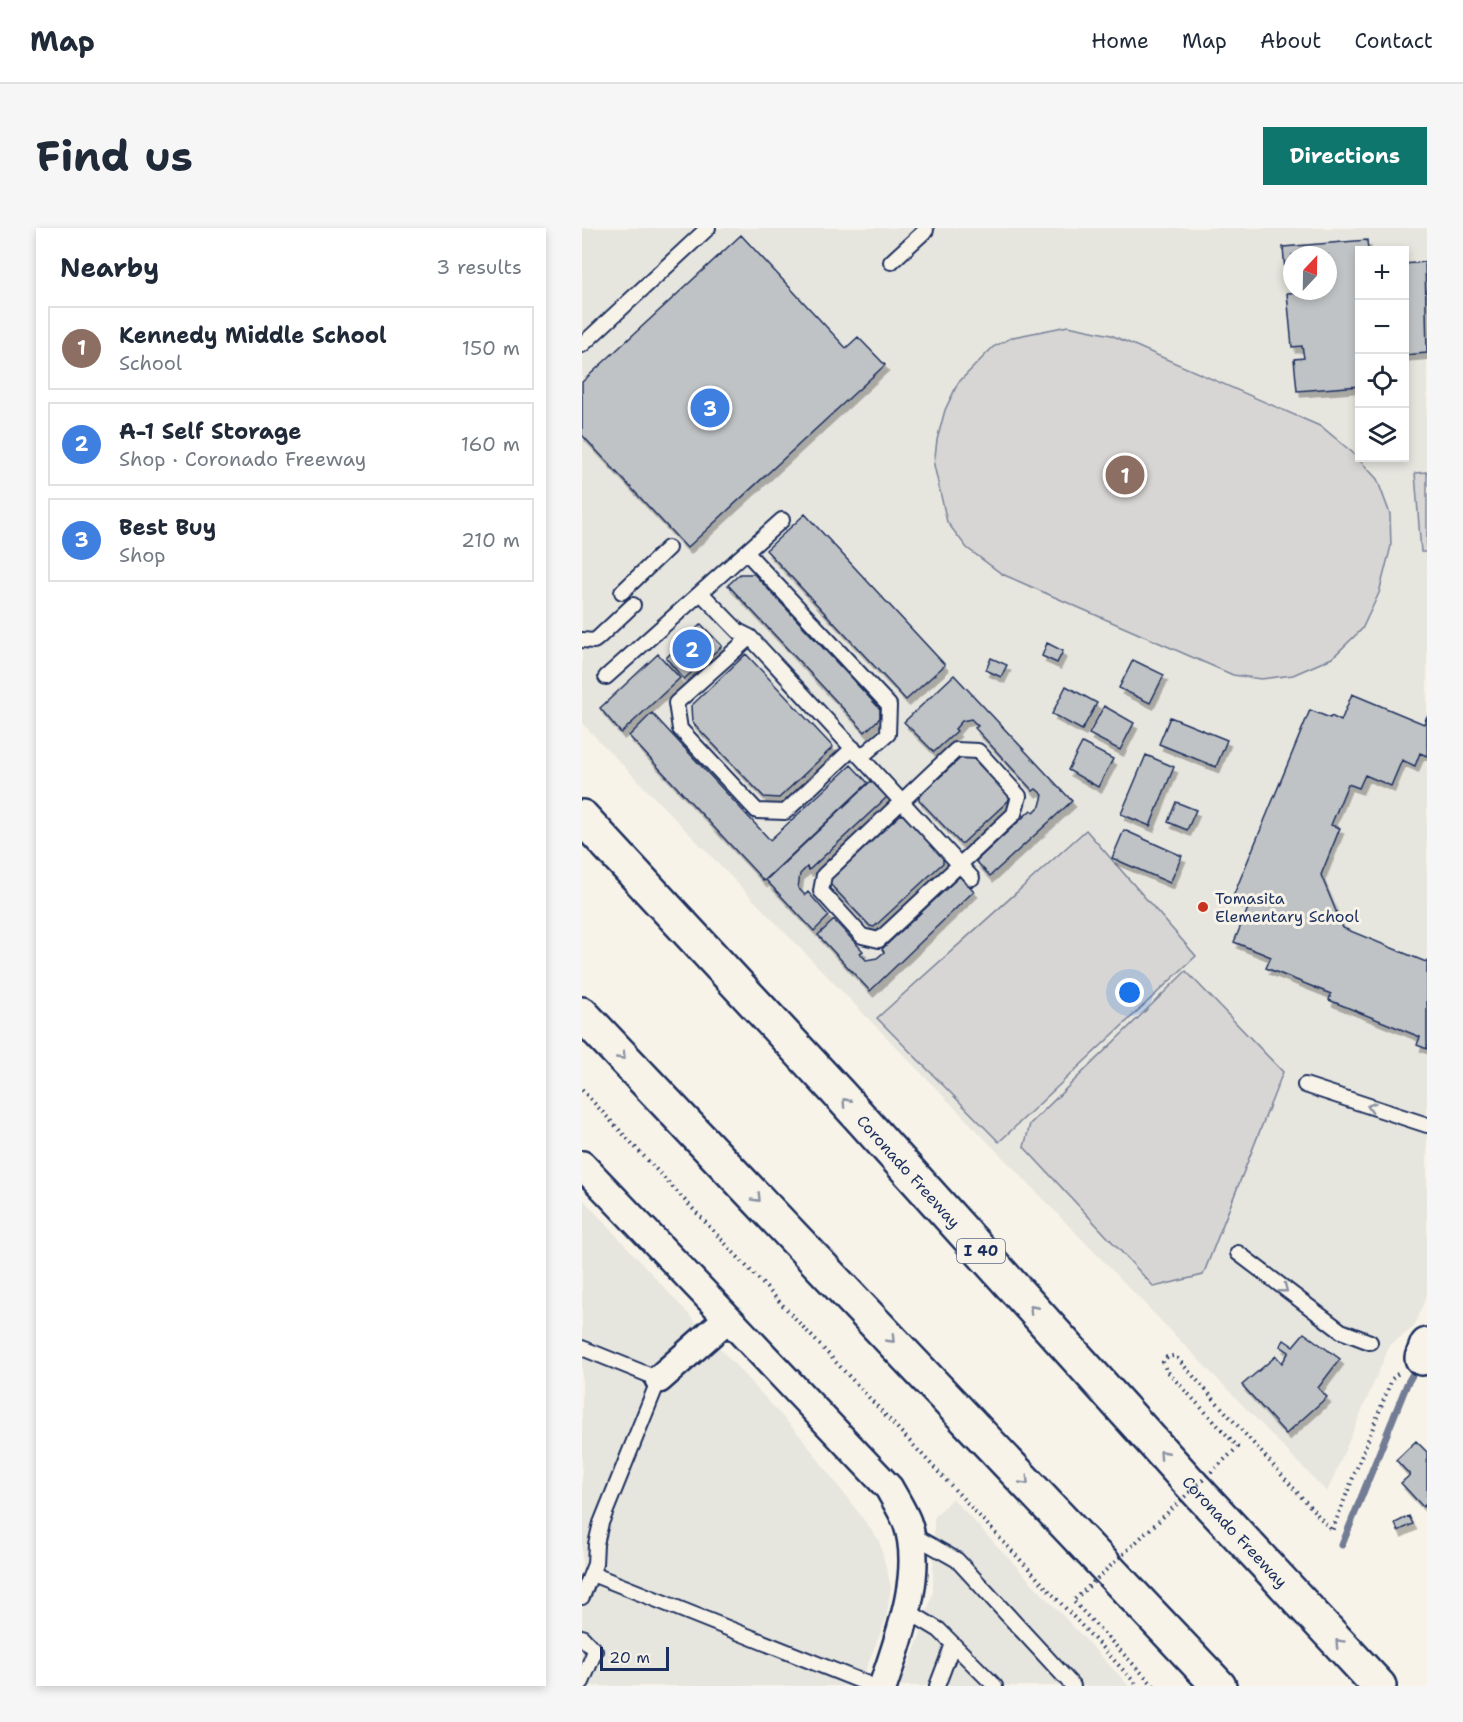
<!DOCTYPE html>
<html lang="en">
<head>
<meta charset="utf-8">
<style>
  body { margin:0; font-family:"Shantell Sans",sans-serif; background:#f6f6f7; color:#1f2937 }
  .controls { position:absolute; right:18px; top:18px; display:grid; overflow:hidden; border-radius:0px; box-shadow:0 3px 9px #0003 }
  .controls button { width:54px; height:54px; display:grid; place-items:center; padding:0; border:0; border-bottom:2px solid #e0e1e3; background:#fff; color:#1f2937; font:30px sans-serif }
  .compass { position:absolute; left:701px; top:18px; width:54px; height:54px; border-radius:50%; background:#fff; box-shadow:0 3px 9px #0003; rotate:22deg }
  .scale { position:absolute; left:18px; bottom:15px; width:69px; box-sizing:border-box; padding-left:6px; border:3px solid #1b2f5e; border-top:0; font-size:16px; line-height:21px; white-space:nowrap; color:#1b2f5e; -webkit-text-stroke:4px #f7f3e8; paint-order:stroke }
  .you { position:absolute; left:548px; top:765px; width:21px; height:21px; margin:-15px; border:4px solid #fff; border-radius:50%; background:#1a73e8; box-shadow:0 0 0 9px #1a73e833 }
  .badge { display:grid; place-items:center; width:39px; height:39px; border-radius:50%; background:#0f766e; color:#fff; font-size:20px; font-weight:700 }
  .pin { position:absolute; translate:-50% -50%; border:3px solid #fff; box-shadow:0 2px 6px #0006 }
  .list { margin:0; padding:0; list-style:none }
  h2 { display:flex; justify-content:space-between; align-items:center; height:78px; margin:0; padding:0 24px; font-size:26px }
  h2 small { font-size:20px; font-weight:400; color:#747a83 }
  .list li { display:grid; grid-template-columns:39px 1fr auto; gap:18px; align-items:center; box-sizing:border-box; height:84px; margin:0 12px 12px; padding:0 12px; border:2px solid #e0e1e3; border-radius:0px }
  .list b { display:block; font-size:22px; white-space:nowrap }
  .list p { margin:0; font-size:20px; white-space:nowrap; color:#747a83 }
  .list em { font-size:20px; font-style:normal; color:#747a83 }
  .icon { flex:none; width:33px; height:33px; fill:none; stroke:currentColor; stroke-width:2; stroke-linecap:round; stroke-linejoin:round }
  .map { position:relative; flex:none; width:845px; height:1458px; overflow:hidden; border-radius:0px }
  header { display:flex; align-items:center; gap:36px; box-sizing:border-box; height:84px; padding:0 30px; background:#fff; border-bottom:2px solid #e0e1e3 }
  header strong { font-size:28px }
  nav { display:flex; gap:33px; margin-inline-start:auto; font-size:21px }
  .intro { display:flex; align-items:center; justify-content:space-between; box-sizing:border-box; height:144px; padding:0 36px }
  h1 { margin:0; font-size:42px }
  .button { padding:15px 27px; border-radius:0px; background:#0f766e; color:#fff; font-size:21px; font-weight:700 }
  main { display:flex; gap:36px; padding:0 36px }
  aside { flex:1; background:#fff; border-radius:0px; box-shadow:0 3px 9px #0003 }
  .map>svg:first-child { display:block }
  .built { fill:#e6e5de; fill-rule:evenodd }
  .green { fill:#d7d6d4; stroke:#798299; stroke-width:1.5 }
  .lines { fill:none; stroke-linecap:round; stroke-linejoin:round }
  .stream { stroke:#727c95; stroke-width:7 }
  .building { fill:#c0c3c5; stroke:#1b2f5e; stroke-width:1.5; filter:url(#shadow) }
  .lane-casing { stroke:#1b2f5e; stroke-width:18 }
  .street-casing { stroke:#1b2f5e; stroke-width:32 }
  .secondary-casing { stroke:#1b2f5e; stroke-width:38 }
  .highway-casing { stroke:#1b2f5e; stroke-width:38 }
  .path { stroke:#1b2f5e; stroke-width:4; stroke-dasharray:1.5 4.5; stroke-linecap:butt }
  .lane { stroke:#f7f3e8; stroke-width:14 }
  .street { stroke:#f7f3e8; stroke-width:27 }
  .secondary { stroke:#f7f3e8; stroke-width:33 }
  .highway { stroke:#f7f3e8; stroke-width:33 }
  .path-bridge { stroke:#1b2f5e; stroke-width:4; stroke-dasharray:1.5 4.5; stroke-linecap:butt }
  .oneway { stroke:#8991a3 }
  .poi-dot { fill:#c8321e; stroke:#f7f3e8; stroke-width:2 }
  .labels { text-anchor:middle; stroke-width:6; stroke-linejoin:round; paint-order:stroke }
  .shield { fill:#f7f3e8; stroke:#5d6a87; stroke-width:1.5 }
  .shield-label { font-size:15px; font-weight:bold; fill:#1b2f5e }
  .poi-label { font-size:16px; fill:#1b2f5e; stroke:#f7f3e8; text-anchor:start }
  .street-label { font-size:16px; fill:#1b2f5e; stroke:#f7f3e8 }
</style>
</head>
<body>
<header>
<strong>Map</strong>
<nav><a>Home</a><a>Map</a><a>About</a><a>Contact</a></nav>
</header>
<div class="intro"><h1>Find us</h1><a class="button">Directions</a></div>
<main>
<aside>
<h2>Nearby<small>3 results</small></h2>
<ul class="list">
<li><span class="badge" style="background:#8d6e63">1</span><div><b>Kennedy Middle School</b><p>School</p></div><em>150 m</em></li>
<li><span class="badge" style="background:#3f7fe0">2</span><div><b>A-1 Self Storage</b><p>Shop · Coronado Freeway</p></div><em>160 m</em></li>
<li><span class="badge" style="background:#3f7fe0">3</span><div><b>Best Buy</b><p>Shop</p></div><em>210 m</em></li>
</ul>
</aside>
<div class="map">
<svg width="845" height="1458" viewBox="0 0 845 1458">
  <defs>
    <filter id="shadow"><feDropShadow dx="3.5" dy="6" stdDeviation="0" flood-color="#0004"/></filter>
  </defs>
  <rect width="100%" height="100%" fill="#f7f3e8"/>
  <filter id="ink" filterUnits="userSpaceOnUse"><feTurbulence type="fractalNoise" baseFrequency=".0167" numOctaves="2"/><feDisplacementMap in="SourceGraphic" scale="12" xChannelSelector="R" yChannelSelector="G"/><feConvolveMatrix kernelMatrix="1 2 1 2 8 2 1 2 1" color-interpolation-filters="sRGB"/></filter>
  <g filter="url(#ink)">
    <path class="built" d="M0,0H845V1066L832,1099L808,1117L745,1264L0,495ZM778,22H822V230H778ZM710,27H746V63H710Z
      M0,970L220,1210L297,1312L309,1359L304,1391L277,1458H0Z
      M370,1270L547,1458H318L338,1408L351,1364L352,1290Z"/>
    <path class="green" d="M486,98L529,107L740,199L771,225L795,251L808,286L809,318L797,365L780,401L750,430L711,447L679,451L651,447L420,346L385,320L365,294L352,237L355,212L363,182L376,155L411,119L431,109Z
      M845,244V324H839L833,245Z
      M504,602L614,728L417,914L295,790Z
      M604,743L701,844L621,1047L572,1059L442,919L448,896Z"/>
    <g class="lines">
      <path class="stream" d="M760,1317L825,1156L836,1137"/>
    </g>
    <path class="building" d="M159,7L264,120L276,109L303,137L105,320L0,207V154Z
      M785,12L786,22H778V158L715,163L712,131L722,130L720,118L710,119L705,65L746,63V27H710V54L704,55L701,19Z
      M843,34L845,125L822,127V36Z
      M223,286L363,437L324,472L184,322Z
      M158,346H172L298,481V490L283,504L146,357Z
      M119,396L140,418L102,451L84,430Z
      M465,415L481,423L475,435L460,428Z
      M76,426L98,450L39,505L18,480Z
      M164,426L251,519L197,570L182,569L110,494L109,478Z
      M409,430L425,437L419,449L404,442Z
      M551,432L582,447L568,475L537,460Z
      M372,447L490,573L408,648L394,633L449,582L452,584L458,578L461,567L454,561L451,563L393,500L396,498L389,491L380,493L373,501L375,503L352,524L322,494Z
      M484,458L515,475L500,502L470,486Z
      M770,466L842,496L845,488V528L838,525L833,538L820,532L809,558L783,547L777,560L766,556L749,597L758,600L739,647L761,700L844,734L845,731V821L835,817L838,809L747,772L749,766L684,740L689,729L652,714L667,678L650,671L728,482L748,490L749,488L759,493Z
      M522,478L552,495L538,522L507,506Z
      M70,485L188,612L269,537L286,555L182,653L47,508Z
      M588,489L645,512L634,539L577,516Z
      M500,515L531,531L516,559L486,542Z
      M386,525L428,569L426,573L381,615H378L337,572V568L383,526Z
      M564,527L592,539L568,598L539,586Z
      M289,553L305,569L227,642L225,639L218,646L216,660L223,667L226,664L247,688L232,703L184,652Z
      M594,574L614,582L605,602L586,594Z
      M318,587H322L361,629V635L292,699L288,698L248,656V652Z
      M542,602L600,628L588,655L530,630Z
      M378,648L392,663L288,763L236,707L252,692L281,723L278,725L284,732L295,730L302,724L300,721Z
      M722,1105L758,1131L736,1160L745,1169L704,1206L660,1157L694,1128L700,1135L707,1124L698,1118L702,1112L711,1118Z
      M834,1213L845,1224V1275L841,1279L819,1255L828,1247L814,1232Z
      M827,1288L831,1296L816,1303L813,1295Z"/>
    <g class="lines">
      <g class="lane-casing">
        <path id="lane" d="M309,34L344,2
          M0,117L126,0
          M164,324L307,477L306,506L279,529
          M40,364L86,320
          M119,365L156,403L168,409L390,650
          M168,409L94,475L98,501L175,583L203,584L271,520
          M0,412L12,413L16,410L51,377
          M24,449L200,292
          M374,522L396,523L437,568L432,586L297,712L280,708L239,663L242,647Z
          M723,857L845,897
          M656,1025L759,1103L788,1114
          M0,1120L77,1151L19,1295L14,1316L13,1336L0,1369
          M329,1306L375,1332L491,1458
          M10,1346L291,1458
          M324,1382L357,1402L413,1458
          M0,1409L13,1423L0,1454
          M355,1458L371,1416"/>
      </g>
      <g class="street-casing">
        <path id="street" d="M0,937L146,1090L77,1151
          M146,1090L307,1260C313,1271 320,1282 325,1294C343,1344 317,1410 301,1458"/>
      </g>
      <g class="secondary-casing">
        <path id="secondary" d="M840,1130L845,1117"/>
      </g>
      <g class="highway-casing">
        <g id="highway">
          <path id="s1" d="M0,589L258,867L606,1253L797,1458"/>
          <path d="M0,786L637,1458"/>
        </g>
      </g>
      <path class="path" d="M0,862L556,1458
        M723,1273L750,1303L810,1151L819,1143"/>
      <use href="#lane" class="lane"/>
      <use href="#street" class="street"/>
      <use href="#secondary" class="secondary"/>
      <use href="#highway" class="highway"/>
      <path class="path-bridge" d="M572,1458L491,1373L656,1219L584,1142L581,1134L585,1129L591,1128L596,1131L723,1273"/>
    </g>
    <defs><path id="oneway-chevron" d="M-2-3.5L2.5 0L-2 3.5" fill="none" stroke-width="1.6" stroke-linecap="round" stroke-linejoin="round" transform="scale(1.5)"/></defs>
    <g class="oneway">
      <use href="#oneway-chevron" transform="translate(40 828) rotate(46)"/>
      <use href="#oneway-chevron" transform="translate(264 874) rotate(-132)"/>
      <use href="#oneway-chevron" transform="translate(789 879) rotate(-162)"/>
      <use href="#oneway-chevron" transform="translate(175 970) rotate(46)"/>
      <use href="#oneway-chevron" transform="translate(702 1061) rotate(38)"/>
      <use href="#oneway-chevron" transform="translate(451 1081) rotate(-132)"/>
      <use href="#oneway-chevron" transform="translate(309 1111) rotate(46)"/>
      <use href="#oneway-chevron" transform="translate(581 1226) rotate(-132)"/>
      <use href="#oneway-chevron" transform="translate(443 1253) rotate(46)"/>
      <use href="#oneway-chevron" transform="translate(757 1415) rotate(-133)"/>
    </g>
  </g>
  <circle class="poi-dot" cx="621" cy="679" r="6"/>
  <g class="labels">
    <rect class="shield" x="375" y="1011" width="48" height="24" rx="4.5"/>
    <g class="shield-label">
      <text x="399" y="1028">I 40</text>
    </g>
    <g class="poi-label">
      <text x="633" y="676">Tomasita<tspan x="633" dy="18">Elementary School</tspan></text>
    </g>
    <g class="street-label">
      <text dy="6" stroke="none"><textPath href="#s1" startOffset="482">Coronado Freeway</textPath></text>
      <text dy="6" stroke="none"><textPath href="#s1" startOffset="968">Coronado Freeway</textPath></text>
    </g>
  </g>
</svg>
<div class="controls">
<button>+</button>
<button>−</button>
<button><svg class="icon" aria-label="locate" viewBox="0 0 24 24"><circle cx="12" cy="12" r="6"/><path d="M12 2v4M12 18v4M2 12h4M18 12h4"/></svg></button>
<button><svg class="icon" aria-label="layers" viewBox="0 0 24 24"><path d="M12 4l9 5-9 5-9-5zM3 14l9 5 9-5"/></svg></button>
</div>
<svg class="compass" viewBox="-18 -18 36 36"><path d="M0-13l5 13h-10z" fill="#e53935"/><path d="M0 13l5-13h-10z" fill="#747a83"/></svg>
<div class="scale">20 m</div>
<div class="you"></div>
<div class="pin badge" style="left:543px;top:247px;background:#8d6e63">1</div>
<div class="pin badge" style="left:110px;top:421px;background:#3f7fe0">2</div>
<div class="pin badge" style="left:128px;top:180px;background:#3f7fe0">3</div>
</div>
</main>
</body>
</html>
